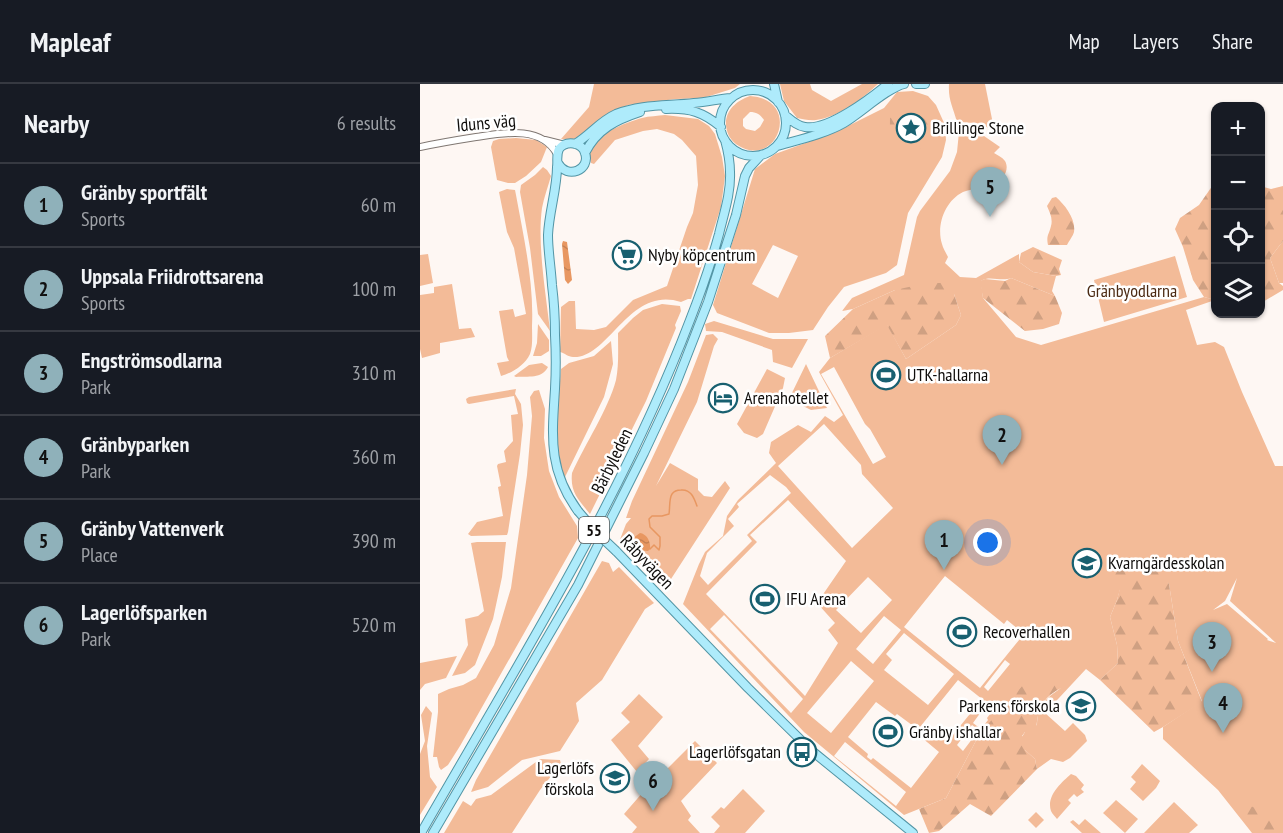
<!DOCTYPE html>
<html lang="en">
<head>
<meta charset="utf-8">
<style>
  body { margin:0; font-family:"PT Sans Narrow",sans-serif; background:#20242c; color:#f1f3f6 }
  .controls { position:absolute; right:18px; top:18px; display:grid; overflow:hidden; border-radius:12px; box-shadow:0 2px 4px #0004 }
  .controls button { width:54px; height:54px; display:grid; place-items:center; padding:0; border:0; border-bottom:2px solid #363941; background:#171b24; color:#f1f3f6; font:30px sans-serif }
  .you { position:absolute; left:568px; top:459px; width:21px; height:21px; margin:-15px; border:4px solid #fff; border-radius:50%; background:#1a73e8; box-shadow:0 0 0 9px #1a73e833 }
  .badge { display:grid; place-items:center; width:39px; height:39px; border-radius:50%; background:#8fb1ba; color:#111; font-size:20px; font-weight:700 }
  .pin { position:absolute; translate:-50% -50px; filter:drop-shadow(0 2px 3px #0008) }
  .pin::after { content:''; position:absolute; top:32px; width:21px; height:18px; background:inherit; clip-path:polygon(0 0,100% 0,50% 100%) }
  .list { margin:0; padding:0; list-style:none }
  h2 { display:flex; justify-content:space-between; align-items:center; height:78px; margin:0; padding:0 24px; font-size:26px }
  h2 small { font-size:20px; font-weight:400; color:#9ea1a6 }
  .list li { display:grid; grid-template-columns:39px 1fr auto; gap:18px; align-items:center; box-sizing:border-box; height:84px; padding:0 24px; border-top:2px solid #363941 }
  .list b { display:block; font-size:22px; white-space:nowrap }
  .list p { margin:0; font-size:20px; white-space:nowrap; color:#9ea1a6 }
  .list em { font-size:20px; font-style:normal; color:#9ea1a6 }
  .icon { flex:none; width:33px; height:33px; fill:none; stroke:currentColor; stroke-width:2; stroke-linecap:round; stroke-linejoin:round }
  .map { position:relative; flex:none; width:863px; height:749px; overflow:hidden }
  header { display:flex; align-items:center; gap:36px; box-sizing:border-box; height:84px; padding:0 30px; background:#171b24; border-bottom:2px solid #363941 }
  header strong { font-size:28px }
  nav { display:flex; gap:33px; margin-inline-start:auto; font-size:21px }
  main { display:flex }
  aside { flex:1; background:#171b24 }
  .map>svg:first-child { display:block }
  .green { fill:#f3bb98; fill-rule:evenodd }
  .forest { fill:url(#forest-firs) }
  .water { fill:url(#water-ripples) }
  .lines { fill:none; stroke-linecap:round; stroke-linejoin:round }
  .stream { stroke:#e89761; stroke-width:1.5 }
  .minor-casing { stroke:#7f7772; stroke-width:8 }
  .major-casing { stroke:#5395a5; stroke-width:10 }
  .minor { stroke:#fff; stroke-width:6 }
  .major { stroke:#aeebfb; stroke-width:8 }
  .major-bridge-casing { stroke:#5395a5; stroke-width:10; stroke-linecap:butt }
  .major-bridge { stroke:#aeebfb; stroke-width:8 }
  .labels { text-anchor:middle; stroke-width:5; stroke-linejoin:round; paint-order:stroke }
  .shield { fill:#fff; stroke:#575654; stroke-width:1.5 }
  .shield-label { font-size:16px; font-weight:bold; fill:#0f0d0b }
  .street-label { font-size:18px; fill:#0f0d0b; stroke:#fff }
  .poi-label { font-size:18px; fill:#0f0d0b; stroke:#fff; text-anchor:start }
  .park-label { font-size:18px; fill:#4c2b14; stroke:#fff }
</style>
</head>
<body>
<header>
<strong>Mapleaf</strong>
<nav><a>Map</a><a>Layers</a><a>Share</a></nav>
</header>
<main>
<aside>
<h2>Nearby<small>6 results</small></h2>
<ul class="list">
<li><span class="badge">1</span><div><b>Gränby sportfält</b><p>Sports</p></div><em>60 m</em></li>
<li><span class="badge">2</span><div><b>Uppsala Friidrottsarena</b><p>Sports</p></div><em>100 m</em></li>
<li><span class="badge">3</span><div><b>Engströmsodlarna</b><p>Park</p></div><em>310 m</em></li>
<li><span class="badge">4</span><div><b>Gränbyparken</b><p>Park</p></div><em>360 m</em></li>
<li><span class="badge">5</span><div><b>Gränby Vattenverk</b><p>Place</p></div><em>390 m</em></li>
<li><span class="badge">6</span><div><b>Lagerlöfsparken</b><p>Park</p></div><em>520 m</em></li>
</ul>
</aside>
<div class="map">
<svg width="863" height="749" viewBox="0 0 863 749">
  <defs>
    <pattern id="forest-firs" width="22" height="20" patternUnits="userSpaceOnUse" patternTransform="scale(1.5)"><rect width="22" height="20" fill="#f3bb98"/><path d="M5 1l3.5 6h-7zM16 11l3.5 6h-7z" fill="#cfa082"/></pattern>
    <pattern id="water-ripples" width="26" height="14" patternUnits="userSpaceOnUse" patternTransform="scale(1.5)"><rect width="26" height="14" fill="#e89761"/><path d="M2 4q2-2 4 0t4 0M15 11q2-2 4 0t4 0" fill="none" stroke="#c68153"/></pattern>
  </defs>
  <rect width="100%" height="100%" fill="#fef7f3"/>
  <path class="green" d="M174,0H320L315,4L283,14L256,15L208,21L180,36L160,53L149,56L141,55L169,23Z
    M360,0H390L392,6L411,17L442,0H458C442,15 419,33 396,36C390,37 383,35 377,34L364,17Z
    M529,0H565L573,40L569,44L555,39L537,38C533,23 528,16 529,0Z
    M493,7L508,12L516,21L525,41L526,56L522,73L488,129L477,181L466,189L424,203L408,223L393,246L369,249H349L297,229L293,221L335,85L355,70L416,48L464,24L477,8ZM353,161L378,172L358,214L332,200Z
    M330,12C380,15 360,80 323,64C316,61 312,57 309,52C300,33 312,18 330,12ZM330,28C336,28 340,30 344,36L340,43L335,47L326,45L323,42V35Z
    M245,31L278,35L289,42L295,50L302,73L305,92L301,123L271,215H268L261,218C209,201 189,275 153,273C148,273 145,269 140,268L141,223L149,217H155L156,245L174,246L186,243L213,216L247,202L267,143L273,129L278,101L276,72L262,56L254,50L237,45L223,47L195,56L174,80L171,79C171,78 169,70 169,70C171,51 207,38 222,34C229,32 238,32 245,31Z
    M544,46L564,52L580,63L574,69C577,71 582,73 585,77C590,86 583,96 575,100C565,104 553,104 543,108C525,117 516,141 522,160C523,164 526,169 528,173L525,179L540,193L556,194L599,170V178L613,188L636,192L632,207L635,212L591,194C581,198 570,191 561,197L563,214L596,253L621,261L784,213L795,216L766,226L777,261L795,258L804,263L822,308L855,382H863V749H832L798,706L743,655V643L782,617L758,557L749,500L730,479L716,477L709,474L697,516L690,533L697,561L698,579L680,596L666,585L625,629L645,647L653,639L665,651L667,657L650,674L643,678L631,675L617,685L615,675L605,666L602,653L605,648L617,641C618,621 625,615 641,604L560,649L526,714L484,731L384,648L263,520L279,480L285,468L303,452L307,432L318,416L356,379L349,369L351,358L378,341L391,348L405,332L414,338L423,331L399,288L410,274L467,240L486,275L536,241L541,231L534,210L475,206L433,225L422,227L432,214L484,191L497,133L500,127L530,87L537,68L539,48ZM414,283L445,340L450,345L466,373L453,380L401,290ZM404,340L441,381L442,390L473,424L432,464L358,382ZM350,391L366,403L371,409L327,451L332,457L288,501L280,492L287,469L314,442L308,435L319,423L317,420ZM368,416L426,477L397,519L415,539L408,546L418,559L385,612L286,510L337,458L330,451ZM525,492L584,540L587,536L604,550L560,604L484,543ZM448,493L472,516L441,549L416,526ZM817,494L810,517L856,559L847,556L848,555L807,520L793,526L805,517ZM304,531L383,615L371,629L290,545ZM464,532L481,546L453,580L436,565ZM484,549L534,590L508,621L464,586L472,576L466,570ZM585,576L590,580L568,607L564,603ZM431,577L454,597L411,649L387,629ZM538,596L562,615L528,657L509,643L501,653L519,668L491,704L453,674L451,676L447,673L448,670L428,653L456,618L475,632L477,630L496,644L500,643ZM563,625L570,630L567,634L568,636L561,645L553,639ZM552,641L559,646L543,667L537,661ZM425,658L486,708L476,722L414,672Z
    M96,54L116,56L127,63L121,78L106,92L95,99H88L77,96L71,63L73,57L79,55Z
    M123,83L127,86L131,92C128,103 124,113 122,124C117,160 126,210 130,247L118,230L110,164L100,108L101,101L115,91Z
    M87,105L95,106L96,111C104,155 114,198 112,242C112,251 113,262 110,270C105,281 92,289 81,292L77,279L89,277L87,273L79,227L93,225L95,233L106,230L94,164L87,148L79,108Z
    M863,157V199H859L850,174Z
    M8,170L13,199L0,202V171Z
    M755,172L767,213L684,238L674,196Z
    M32,200L39,245L51,244L55,253L20,259V269L2,274L0,265V211L14,209V203Z
    M242,220L260,222L261,227L255,241L256,244L226,317L170,430C158,415 150,408 152,389C165,360 188,326 196,296C199,281 198,265 198,249L213,234L223,226Z
    M294,237L353,255H388L372,284L353,278L352,266L302,248L286,247L285,240Z
    M118,240L129,256V267L121,272H113L117,259Z
    M293,250L298,255L294,262L277,318L236,402L250,379L278,395V406L284,412L292,413L305,397L310,404L251,495L230,490L199,458L206,440L211,434H206L212,417L268,298L286,251Z
    M191,257L193,280L184,313L145,393C132,370 139,312 141,285L149,279L174,272Z
    M122,279L128,283C122,295 108,292 96,293L94,292L109,281Z
    M386,280L407,324L391,326L369,315Z
    M347,285L365,294L363,304L343,350L337,354L324,349L317,340Z
    M96,305L95,310L101,320L103,341L100,370L88,448L87,451L51,452L48,450L57,438L83,432L78,403L81,402L77,382L78,380L86,378L84,367L93,357L91,331L98,330L94,312L49,320L47,319L46,315L49,313Z
    M119,306L125,325L124,354L129,387L139,413L157,442L158,454L40,662L28,681L21,686L19,683L17,673H13L18,628V610L29,605L43,601L56,594L74,561L91,504L107,391L112,332L110,313L114,307Z
    M57,458H86L82,493L73,535L55,581L45,589L32,592L48,561L45,535L58,532L64,527L51,459Z
    M182,477L189,479L193,488L199,483L234,519L225,525L182,596L156,619L159,637L140,667L102,676L68,703L51,708L56,696Z
    M37,572L26,594L5,600L0,606V579Z
    M219,610L243,633L218,662L229,675L217,688L191,656L210,638L201,629Z
    M6,622L12,629L7,662L10,693L17,703L0,731V670L5,657L1,631Z
    M275,657L297,679L261,717L271,732L268,736L280,749H212L217,743L204,730L230,700L239,708L252,693L245,687Z
    M120,675L140,676L141,680L134,681L132,691L120,706L92,749H24L43,717L51,722L56,715L71,711Z
    M722,680L740,697L736,704L723,717L710,705L716,698L711,693Z
    M651,690L656,692L664,701L661,705L664,708L657,713L654,710L648,716L651,719L637,735C635,732 632,730 631,727C626,712 641,699 651,690Z
    M323,705L345,727L325,749H294L300,742L291,733L301,723L304,725Z
    M696,716L718,735L705,749L683,729Z
    M754,718L778,741L769,749H724Z
    M616,728L624,736L616,744L608,736Z
    M665,735L681,749H662L650,738L653,736L659,741Z"/>
  <path class="forest" d="M482,29L498,31L510,38L500,65L480,68C468,60 470,48 470,34Z
    M795,98V216L784,213L773,196L763,163L755,145L760,134L779,121Z
    M840,102L851,105L863,102V157L850,174L859,199L863,202V206L841,219Z
    M636,113C645,121 656,135 654,148C653,152 649,157 647,161H628C626,151 629,151 631,142C633,135 630,129 627,122L632,114Z
    M613,163L642,176L639,185L641,191L636,192L613,188L599,178L601,169Z
    M591,194L635,212L642,229L639,240L623,245L605,247L563,214L560,197L565,195L585,197Z
    M507,199H525L534,210L541,231L536,241L486,275L467,241L410,274L405,252L433,225L475,206Z
    M700,471L716,477L730,479L738,483L749,500L758,557L782,618L743,643L734,648L680,596L698,579L697,561L690,533L697,516L700,504L691,488Z
    M640,595L645,598C640,605 633,608 627,614C617,625 617,636 616,650L605,648L602,652L611,657L605,666L615,675L617,685L571,732L550,720L519,747L509,749L499,725L526,714L560,649L604,600Z
    M822,721C840,723 846,728 855,743L858,741L861,749H842L836,741L829,740L819,732L818,725Z"/>
  <path class="water" d="M143,157L147,158L152,196L148,200L145,196L142,160Z
    M220,449C227,450 231,458 230,465L228,467L217,466L212,461L213,454Z"/>
  <g class="lines">
    <path class="stream" d="M230,465L234,461L239,466L240,462V453L230,443L229,435L232,432H242L249,430C250,424 249,414 252,410C254,407 257,406 261,406C271,405 274,414 277,422"/>
    <g class="minor-casing">
      <path id="minor" d="M125,56L145,61
        M0,63C19,59 37,56 56,53C83,49 121,41 137,70"/>
    </g>
    <g class="major-casing">
      <path id="major" d="M354,0L358,18
        M496,0H505
        M300 39a33 33 0 1 1 66 0a33 33 0 1 1-66 0Z
        M246,25C270,24 283,28 301,43
        M365,31C371,36 377,42 385,43C408,47 451,14 468,0
        M155,60C170,51 180,37 196,30C221,20 248,22 274,19C287,18 299,15 311,14
        M357,62C378,56 405,50 424,39C441,29 467,4 484,0
        M165,69C177,45 196,36 220,28
        M138,79C147,96 171,86 165,69C162,58 146,56 139,65C136,71 138,77 137,83C137,105 129,128 128,151C128,167 131,184 132,201C134,217 135,234 135,251C136,269 136,287 135,305C132,353 128,386 158,427
        M196,467L328,604L392,667L493,749
        M1,749C97,581 201,417 270,236C281,208 291,179 299,150C304,129 311,109 310,88C310,77 308,67 305,56
        M13,749L158,501L224,369L254,305L288,218L316,131L325,92L329,84L341,71"/>
    </g>
    <use href="#minor" class="minor"/>
    <use href="#major" class="major"/>
    <g class="major-bridge-casing">
      <path id="major-bridge" d="M158,427L177,449L196,467"/>
    </g>
    <use href="#major-bridge" class="major-bridge"/>
  </g>
  <defs>
    <g id="sight-ring" transform="scale(1.5)"><circle r="9.5" fill="#fff" stroke="#186070" stroke-width="1.5"/><path d="M0-6L1.8-2.2L6-1.7L2.9 1.2L3.7 5.4L0 3.3L-3.7 5.4L-2.9 1.2L-6-1.7L-1.8-2.2Z" fill="#186070"/></g>
    <g id="supermarket-ring" transform="scale(1.5)"><circle r="9.5" fill="#fff" stroke="#186070" stroke-width="1.5"/><path d="M-6-5.5h2.5l.6 2H6L4.5 2H-2.5L-4.4-4H-6ZM-1.5 3.2a1.3 1.3 0 1 0 .1 0ZM3 3.2a1.3 1.3 0 1 0 .1 0Z" fill="#186070"/></g>
    <g id="stadium-ring" transform="scale(1.5)"><circle r="9.5" fill="#fff" stroke="#186070" stroke-width="1.5"/><path d="M0-5a6.5 5 0 1 0 0 10a6.5 5 0 1 0 0-10ZM-3.5-1.8h7v3.6h-7Z" fill="#186070"/></g>
    <g id="hotel-ring" transform="scale(1.5)"><circle r="9.5" fill="#fff" stroke="#186070" stroke-width="1.5"/><path d="M-6-4.5h1.5V1H6V5H4.5V3h-9V5H-6ZM-4 0a1.8 1.8 0 1 1 3.6 0ZM.5 0V-2.5h3Q6-2.5 6 0Z" fill="#186070"/></g>
    <g id="school-ring" transform="scale(1.5)"><circle r="9.5" fill="#fff" stroke="#186070" stroke-width="1.5"/><path d="M0-5L7-2L0 1L-7-2ZM-4 1L0 2.5L4 1V4Q0 6-4 4Z" fill="#186070"/></g>
    <g id="bus-ring" transform="scale(1.5)"><circle r="9.5" fill="#fff" stroke="#186070" stroke-width="1.5"/><path d="M-5-6H5V4H4V6H2V4H-2V6H-4V4H-5ZM-3.5-4V0h7V-4ZM-3.5 1.2v1.5H-2V1.2ZM2 1.2v1.5H3.5V1.2Z" fill="#186070"/></g>
  </defs>
  <g fill-rule="evenodd">
    <use href="#sight-ring" x="491" y="44"/>
    <use href="#supermarket-ring" x="207" y="171"/>
    <use href="#stadium-ring" x="466" y="291"/>
    <use href="#hotel-ring" x="303" y="314"/>
    <use href="#school-ring" x="667" y="479"/>
    <use href="#stadium-ring" x="345" y="515"/>
    <use href="#stadium-ring" x="542" y="548"/>
    <use href="#school-ring" x="661" y="622"/>
    <use href="#stadium-ring" x="468" y="648"/>
    <use href="#bus-ring" x="382" y="668"/>
    <use href="#school-ring" x="195" y="694"/>
  </g>
  <g class="labels">
    <rect class="shield" x="159" y="433" width="30" height="26" rx="4.5"/>
    <g class="shield-label">
      <text x="174" y="452">55</text>
    </g>
    <g class="street-label">
      <text transform="translate(66 39) rotate(-5)" y="6">Iduns väg</text>
      <text transform="translate(192 377) rotate(-64)" y="6">Bärbyleden</text>
      <text transform="translate(227 478) rotate(46)" y="6">Råbyvägen</text>
    </g>
    <g class="poi-label">
      <text x="512" y="50">Brillinge Stone</text>
      <text x="228" y="177">Nyby köpcentrum</text>
      <text x="487" y="297">UTK-hallarna</text>
      <text x="324" y="320">Arenahotellet</text>
      <text x="688" y="485">Kvarngärdesskolan</text>
      <text x="366" y="521">IFU Arena</text>
      <text x="563" y="554">Recoverhallen</text>
      <text x="640" y="628" text-anchor="end">Parkens förskola</text>
      <text x="489" y="654">Gränby ishallar</text>
      <text x="361" y="674" text-anchor="end">Lagerlöfsgatan</text>
      <text x="174" y="690" text-anchor="end">Lagerlöfs<tspan x="174" dy="21">förskola</tspan></text>
    </g>
    <g class="park-label">
      <text x="712" y="213">Gränbyodlarna</text>
    </g>
  </g>
</svg>
<div class="controls">
<button>+</button>
<button>−</button>
<button><svg class="icon" aria-label="locate" viewBox="0 0 24 24"><circle cx="12" cy="12" r="6"/><path d="M12 2v4M12 18v4M2 12h4M18 12h4"/></svg></button>
<button><svg class="icon" aria-label="layers" viewBox="0 0 24 24"><path d="M12 4l9 5-9 5-9-5zM3 14l9 5 9-5"/></svg></button>
</div>
<div class="you"></div>
<div class="pin badge" style="left:524px;top:486px">1</div>
<div class="pin badge" style="left:582px;top:381px">2</div>
<div class="pin badge" style="left:792px;top:588px">3</div>
<div class="pin badge" style="left:803px;top:649px">4</div>
<div class="pin badge" style="left:570px;top:133px">5</div>
<div class="pin badge" style="left:233px;top:727px">6</div>
</div>
</main>
</body>
</html>
